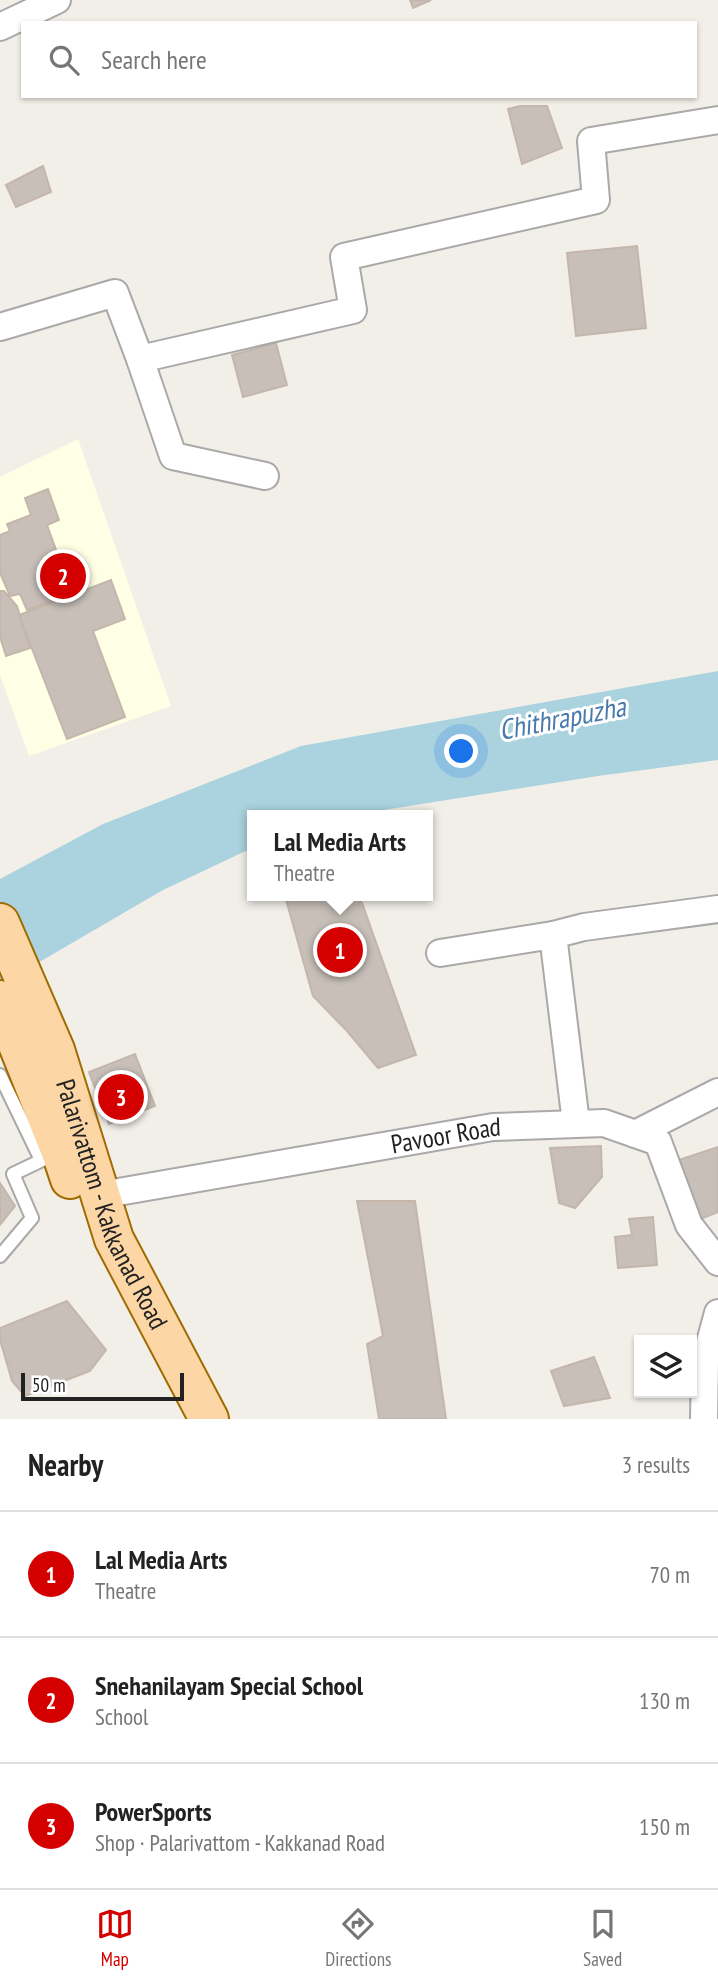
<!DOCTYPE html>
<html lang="en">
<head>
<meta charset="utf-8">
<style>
  body { margin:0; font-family:"PT Sans Narrow",sans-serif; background:#f6f6f6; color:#222 }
  .controls { position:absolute; right:21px; bottom:21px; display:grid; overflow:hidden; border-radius:0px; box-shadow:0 2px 5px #0004 }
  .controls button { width:63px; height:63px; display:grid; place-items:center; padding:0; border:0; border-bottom:2px solid #e0e0e0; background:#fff; color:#222; font:35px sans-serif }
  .scale { position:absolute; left:21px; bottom:18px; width:163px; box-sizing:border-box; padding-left:7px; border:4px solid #222; border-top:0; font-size:19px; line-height:24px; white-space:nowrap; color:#222; -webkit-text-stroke:5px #fff; paint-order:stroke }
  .you { position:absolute; left:462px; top:752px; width:24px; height:24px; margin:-18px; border:5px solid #fff; border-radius:50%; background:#1a73e8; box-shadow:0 0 0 10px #1a73e833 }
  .badge { display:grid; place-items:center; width:46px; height:46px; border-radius:50%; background:#d40000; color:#fff; font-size:23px; font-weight:700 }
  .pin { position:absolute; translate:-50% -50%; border:4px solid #fff; box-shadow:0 2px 7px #0006 }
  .popup { position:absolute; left:247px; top:810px; width:186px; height:91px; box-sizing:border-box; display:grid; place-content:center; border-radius:0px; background:#fff; filter:drop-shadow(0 2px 5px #0005); font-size:23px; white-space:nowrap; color:#767676 }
  .popup b { font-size:26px; color:#222 }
  .popup::after { content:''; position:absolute; left:50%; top:100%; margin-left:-14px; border:14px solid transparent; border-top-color:#fff }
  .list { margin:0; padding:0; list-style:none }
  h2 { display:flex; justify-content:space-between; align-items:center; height:91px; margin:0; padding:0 28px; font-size:30px }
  h2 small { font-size:23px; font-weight:400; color:#767676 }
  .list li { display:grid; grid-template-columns:46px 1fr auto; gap:21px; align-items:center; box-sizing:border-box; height:126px; padding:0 28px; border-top:2px solid #e0e0e0 }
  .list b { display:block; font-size:26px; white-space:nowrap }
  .list p { margin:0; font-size:23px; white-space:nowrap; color:#767676 }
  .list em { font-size:23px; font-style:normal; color:#767676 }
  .icon { flex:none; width:38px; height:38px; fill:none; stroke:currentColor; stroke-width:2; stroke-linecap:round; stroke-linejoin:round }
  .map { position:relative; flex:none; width:718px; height:1419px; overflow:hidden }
  .search { position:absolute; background:#fff; box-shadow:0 2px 5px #0004; left:21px; right:21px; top:21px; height:77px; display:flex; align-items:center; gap:18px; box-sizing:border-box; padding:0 24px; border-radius:0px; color:#767676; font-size:26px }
  .sheet { height:469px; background:#fff }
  nav { display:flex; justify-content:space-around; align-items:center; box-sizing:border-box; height:98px; border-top:2px solid #e0e0e0; background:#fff; font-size:19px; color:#767676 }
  nav a { display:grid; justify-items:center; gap:4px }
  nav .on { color:#d40000 }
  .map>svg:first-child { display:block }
  .education { fill:#ffffe5 }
  .water { fill:#aad3df }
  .building { fill:#c7bfb8; stroke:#c4b6ab; stroke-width:2 }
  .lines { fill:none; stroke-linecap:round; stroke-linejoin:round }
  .service-casing { stroke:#a9a9a9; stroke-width:16 }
  .minor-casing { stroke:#a9a9a9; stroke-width:30 }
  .primary-casing { stroke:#a06b00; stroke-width:42 }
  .service { stroke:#fff; stroke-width:12 }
  .minor { stroke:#fff; stroke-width:26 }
  .primary { stroke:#fcd6a4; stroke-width:38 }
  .labels { text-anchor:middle; stroke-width:6; stroke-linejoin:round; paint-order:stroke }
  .street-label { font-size:26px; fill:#222; stroke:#fff }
  .water-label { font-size:28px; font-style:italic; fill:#4a7aab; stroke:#fff }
</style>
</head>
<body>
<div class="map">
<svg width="718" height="1419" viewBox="0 0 718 1419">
  <rect width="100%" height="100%" fill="#f2efe9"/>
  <path class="education" d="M78,439L171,706L29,756L0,675V477Z"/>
  <path class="water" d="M718,671V760L598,776L352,815H252V848L163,890L0,985V879L103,824L301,746Z"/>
  <path class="building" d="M410,0H431L413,8Z
    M520,106H547L562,148L522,164L508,109Z
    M43,166L51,192L16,207L6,185Z
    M637,246L646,328L576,336L567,253Z
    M276,343L287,385L243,397L232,355Z
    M48,489L59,520L47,525L72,594L27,610L20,594L10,596L0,573V535L10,531L7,524L31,515L25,498Z
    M111,580L125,619L93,631L125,717L67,739L19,615Z
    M0,591H4L17,606L30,648L6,656L0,637Z
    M285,896H352L362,903L416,1055L378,1068L347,1031L313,996Z
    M135,1054L155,1106L109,1124L89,1072Z
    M601,1146L602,1177L575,1208L559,1203L550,1148Z
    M718,1147V1212L691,1223L673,1162Z
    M0,1183L15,1206L0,1225Z
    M357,1201H415L446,1419H379L367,1344L383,1336Z
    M653,1217L657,1265L618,1268L615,1237L632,1235L629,1219Z
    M67,1301L106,1350L90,1371L25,1396L12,1381L0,1340V1328Z
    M594,1357L610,1398L564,1406L551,1371Z"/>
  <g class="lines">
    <g class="service-casing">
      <path id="service" d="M0,1075L41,1160
        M0,1256L32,1218L13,1174L57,1153"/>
    </g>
    <g class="minor-casing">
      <g id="minor">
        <path d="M0,27L57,0"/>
        <path d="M0,327L115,293L140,359"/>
        <path d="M265,476L173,456L140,359L353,310L344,257L596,200L591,141L718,120"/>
        <path d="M440,953L553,935"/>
        <path d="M576,1123L553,935L584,927L718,909"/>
        <path d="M635,1134L718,1092"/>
        <path id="s1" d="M101,1195L493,1127L604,1123L658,1142L689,1225L718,1262"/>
        <path d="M704,1419L705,1361L718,1313"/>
      </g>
    </g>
    <g class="primary-casing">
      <g id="primary">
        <path id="s2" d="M0,923L55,1050L114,1239L209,1419"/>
        <path d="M0,1000L61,1152L70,1179"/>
      </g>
    </g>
    <use href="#service" class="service"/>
    <use href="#minor" class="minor"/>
    <use href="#primary" class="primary"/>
  </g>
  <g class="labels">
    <g class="street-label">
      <text dy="9" stroke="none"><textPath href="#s1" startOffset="350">Pavoor Road</textPath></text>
      <text dy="9" stroke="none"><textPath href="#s2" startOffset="303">Palarivattom - Kakkanad Road</textPath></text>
    </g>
    <g class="water-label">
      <text transform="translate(562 718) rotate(-11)" y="10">Chithrapuzha</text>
    </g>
  </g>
</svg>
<div class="controls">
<button><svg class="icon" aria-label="layers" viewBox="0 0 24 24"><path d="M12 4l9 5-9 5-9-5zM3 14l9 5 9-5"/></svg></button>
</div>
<div class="scale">50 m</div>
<div class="you"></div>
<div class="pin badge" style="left:340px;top:950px">1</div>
<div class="popup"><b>Lal Media Arts</b>Theatre</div>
<div class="pin badge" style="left:63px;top:576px">2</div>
<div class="pin badge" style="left:121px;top:1097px">3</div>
<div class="search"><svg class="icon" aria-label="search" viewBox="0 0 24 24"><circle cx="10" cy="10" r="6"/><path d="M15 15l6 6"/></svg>Search here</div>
</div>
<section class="sheet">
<h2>Nearby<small>3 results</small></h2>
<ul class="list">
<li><span class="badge">1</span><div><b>Lal Media Arts</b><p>Theatre</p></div><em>70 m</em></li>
<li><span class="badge">2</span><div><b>Snehanilayam Special School</b><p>School</p></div><em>130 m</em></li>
<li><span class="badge">3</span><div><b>PowerSports</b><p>Shop · Palarivattom - Kakkanad Road</p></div><em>150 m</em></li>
</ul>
</section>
<nav>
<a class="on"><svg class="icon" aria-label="map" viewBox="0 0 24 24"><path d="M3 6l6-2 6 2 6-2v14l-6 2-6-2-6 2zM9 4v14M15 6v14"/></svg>Map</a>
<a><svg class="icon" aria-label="directions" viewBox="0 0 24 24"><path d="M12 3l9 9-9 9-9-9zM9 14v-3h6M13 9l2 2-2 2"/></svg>Directions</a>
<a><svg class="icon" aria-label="saved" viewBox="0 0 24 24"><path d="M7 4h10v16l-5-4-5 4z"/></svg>Saved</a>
</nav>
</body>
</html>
